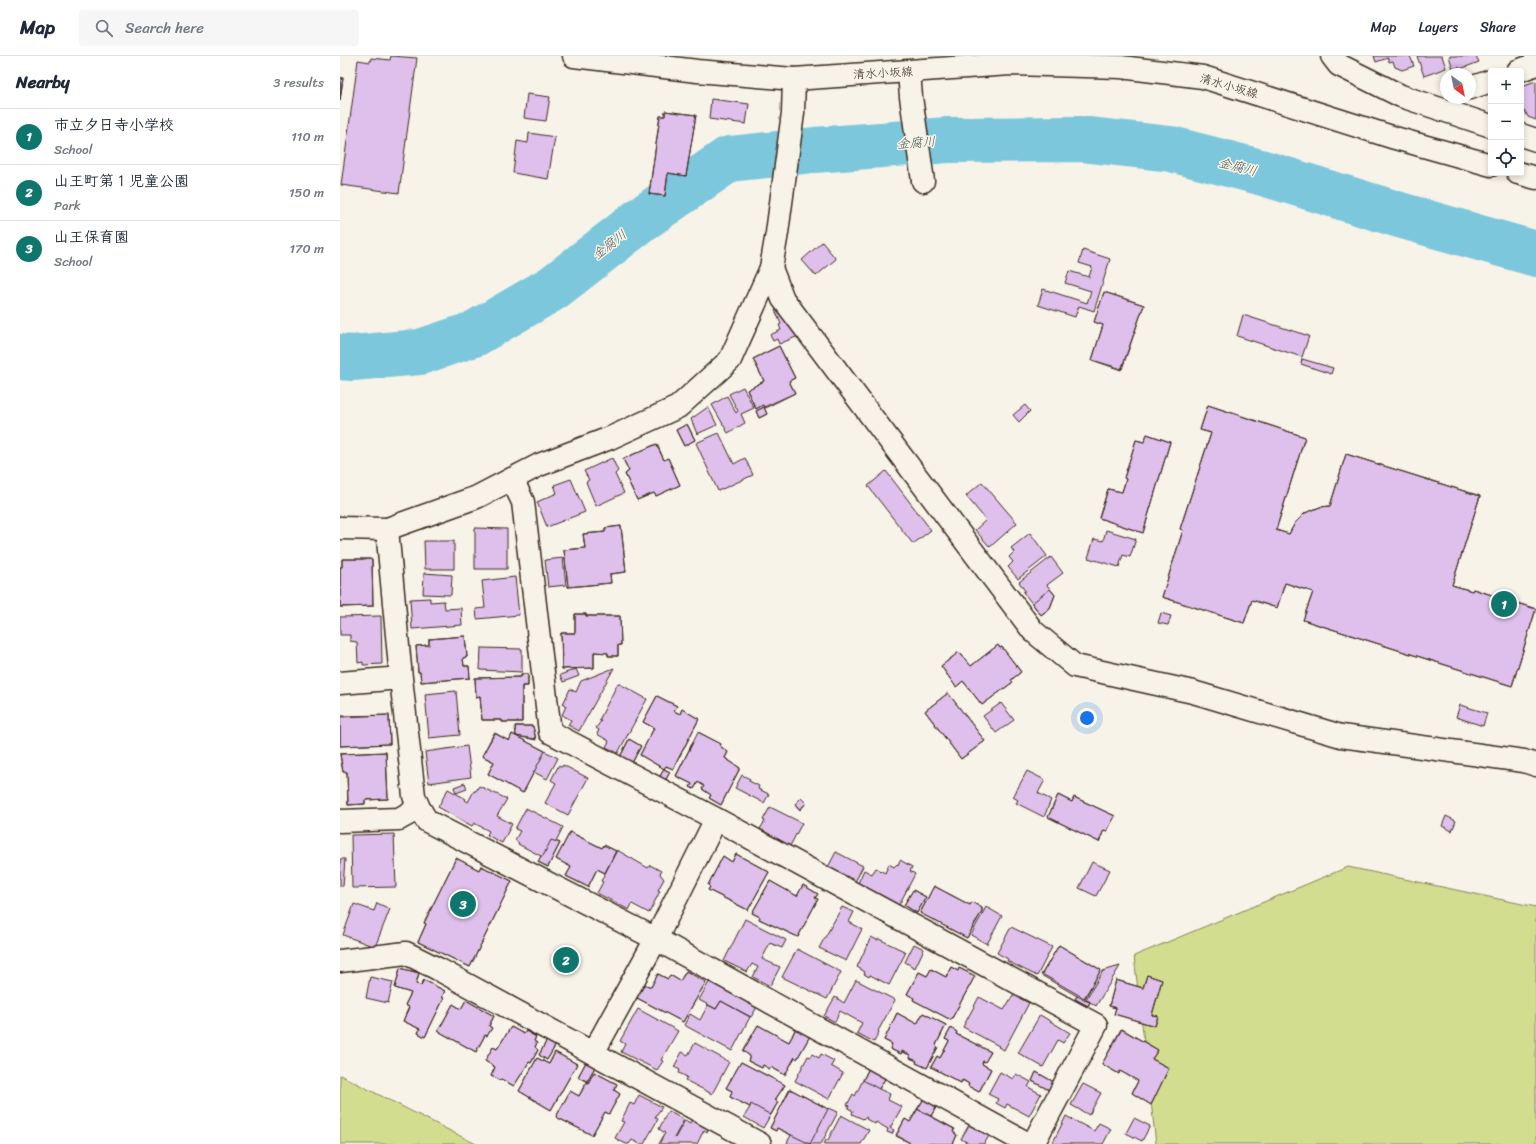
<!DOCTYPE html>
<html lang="en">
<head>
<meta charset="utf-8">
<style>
  body { margin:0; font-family:Sriracha,"Klee One",sans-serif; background:#f6f6f7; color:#1f2937 }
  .controls { position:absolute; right:12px; top:12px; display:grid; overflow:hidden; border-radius:4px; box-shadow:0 2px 6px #0003 }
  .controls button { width:36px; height:36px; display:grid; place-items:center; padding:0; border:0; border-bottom:1px solid #e0e1e3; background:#fff; color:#1f2937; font:20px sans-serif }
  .compass { position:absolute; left:1100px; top:12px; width:36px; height:36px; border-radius:50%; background:#fff; box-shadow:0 2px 6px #0003; rotate:147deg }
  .you { position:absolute; left:747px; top:662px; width:14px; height:14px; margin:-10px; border:3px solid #fff; border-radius:50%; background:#1a73e8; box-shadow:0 0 0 6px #1a73e833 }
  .badge { display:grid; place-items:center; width:26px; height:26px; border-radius:50%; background:#0f766e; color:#fff; font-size:13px; font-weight:700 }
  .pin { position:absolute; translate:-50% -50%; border:2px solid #fff; box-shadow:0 1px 4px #0006 }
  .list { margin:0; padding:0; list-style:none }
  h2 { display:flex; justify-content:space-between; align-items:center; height:52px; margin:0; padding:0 16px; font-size:17px }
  h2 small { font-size:13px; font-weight:400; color:#747a83 }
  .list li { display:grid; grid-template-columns:26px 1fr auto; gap:12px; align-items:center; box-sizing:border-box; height:56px; padding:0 16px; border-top:1px solid #e0e1e3 }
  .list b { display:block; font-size:15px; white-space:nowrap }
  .list p { margin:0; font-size:13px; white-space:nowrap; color:#747a83 }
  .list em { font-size:13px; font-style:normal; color:#747a83 }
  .icon { flex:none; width:22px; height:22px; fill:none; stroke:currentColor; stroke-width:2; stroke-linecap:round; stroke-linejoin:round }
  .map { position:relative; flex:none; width:1196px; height:1088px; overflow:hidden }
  header { display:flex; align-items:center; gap:24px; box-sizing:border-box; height:56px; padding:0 20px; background:#fff; border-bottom:1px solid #e0e1e3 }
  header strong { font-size:19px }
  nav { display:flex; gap:22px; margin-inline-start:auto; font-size:14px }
  .search { width:280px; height:36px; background:#f6f6f7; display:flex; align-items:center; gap:10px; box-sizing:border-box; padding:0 14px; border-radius:4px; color:#747a83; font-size:15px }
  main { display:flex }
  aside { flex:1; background:#fff }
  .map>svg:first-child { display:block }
  .green { fill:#d2dd90; stroke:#868457 }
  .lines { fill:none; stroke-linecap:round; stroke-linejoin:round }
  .river { stroke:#7dc7dd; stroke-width:46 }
  .building { fill:#dfc0ed; stroke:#3b2a1e }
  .minor-casing { stroke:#3b2a1e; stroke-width:25 }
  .tertiary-casing { stroke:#3b2a1e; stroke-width:25 }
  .secondary-casing { stroke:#3b2a1e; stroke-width:25 }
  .minor { stroke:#f7f3e8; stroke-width:22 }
  .tertiary { stroke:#f7f3e8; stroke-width:22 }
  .secondary { stroke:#f7f3e8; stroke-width:22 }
  .labels { text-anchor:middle; stroke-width:3; stroke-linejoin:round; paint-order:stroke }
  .street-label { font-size:12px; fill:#3b2a1e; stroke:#f7f3e8 }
  .water-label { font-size:13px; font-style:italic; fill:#4f5957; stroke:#f7f3e8 }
</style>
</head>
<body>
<header>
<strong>Map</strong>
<div class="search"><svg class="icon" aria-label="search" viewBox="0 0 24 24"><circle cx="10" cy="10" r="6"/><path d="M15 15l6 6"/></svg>Search here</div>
<nav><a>Map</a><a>Layers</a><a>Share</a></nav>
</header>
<main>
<aside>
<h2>Nearby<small>3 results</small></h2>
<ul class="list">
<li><span class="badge">1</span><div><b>市立夕日寺小学校</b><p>School</p></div><em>110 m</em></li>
<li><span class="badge">2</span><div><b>山王町第１児童公園</b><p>Park</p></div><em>150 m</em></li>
<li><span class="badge">3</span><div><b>山王保育園</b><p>School</p></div><em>170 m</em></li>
</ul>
</aside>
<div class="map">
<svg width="1196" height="1088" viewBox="0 0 1196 1088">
  <rect width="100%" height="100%" fill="#f7f3e8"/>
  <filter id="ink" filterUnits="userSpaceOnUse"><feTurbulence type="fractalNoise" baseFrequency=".025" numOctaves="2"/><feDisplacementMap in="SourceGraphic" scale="8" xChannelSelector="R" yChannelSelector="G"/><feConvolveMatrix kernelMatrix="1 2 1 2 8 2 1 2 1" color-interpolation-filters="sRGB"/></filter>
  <g filter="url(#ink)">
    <path class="green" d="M1008,811L1196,851V1088H816L794,900Z
      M0,1019L136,1088H0Z"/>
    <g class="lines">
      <path class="river" d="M0,301L12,302L80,296L134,278L213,232L302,163L389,103L474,94L608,84L741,83L831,93L920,116L1063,160L1196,198"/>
    </g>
    <path class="building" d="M51,0L77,2L59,137L1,129L18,4L30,6L31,2L50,4Z
      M1034,0H1070L1074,10L1062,14L1055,11L1053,5L1049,6L1048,2L1036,6Z
      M1077,0H1102L1106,12L1084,20Z
      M1109,0H1136L1139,6L1120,13L1119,11L1113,13Z
      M0,22H3L0,45Z
      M0,22H3L0,45Z
      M1182,24L1184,29L1196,25V64L1188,61L1185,55L1182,56L1181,52V25Z
      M187,38L210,41L206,65L184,62Z
      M371,43L409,48L406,68L369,63Z
      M325,55L356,59L346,120L328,117L325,140L309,138L320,60H325Z
      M325,55L356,59L346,120L328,117L325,140L309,138L320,60H325Z
      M189,77L215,81L208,123L173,117L177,85L188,87Z
      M482,186L496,203L476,220L462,204Z
      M743,194L770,203L754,255L739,250L735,261L698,249L703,233L747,247L751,235L725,227L729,215L749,221L752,211L739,207Z
      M764,236L804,249L782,313L752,304L763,269L754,266Z
      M764,236L804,249L781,314L752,304L763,269L754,266Z
      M437,253L461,279L439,288L437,283L433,285L430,279L441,274L439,269L441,268L435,254Z
      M903,259L969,280L962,301L897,280Z
      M439,290L455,322L449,325L455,337L424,351L423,349L416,353L407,334L424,325L413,303Z
      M439,290L455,322L449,325L455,337L425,352L423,349L416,353L407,334L424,325L413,303Z
      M962,303L993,312L991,318L961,308Z
      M403,331L414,352L401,358L405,367L388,377L372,349L387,340L396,357L398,355L389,338Z
      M685,349L690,355L679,366L673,359Z
      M868,349L965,381L936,474L949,478L955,467L965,457L980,451L990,450L1006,398L1140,440L1112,529L1132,535L1133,533L1196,553L1172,630L963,564L973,536L945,527L937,552L912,544L904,567L822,541L843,474L840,473L871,377L860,374Z
      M868,349L965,381L936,474L949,478L955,467L965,457L980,451L990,450L1006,398L1140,440L1112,529L1132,535L1133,533L1196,553L1172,630L963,564L973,536L945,527L937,552L912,544L904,567L822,541L843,474L840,473L871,377L860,374Z
      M368,351L377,369L357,378L351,363Z
      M424,351L427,358L419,362L416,355Z
      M424,351L427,358L419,362L416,355Z
      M347,368L355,384L344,390L336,374Z
      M347,368L355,384L344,390L336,374Z
      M379,377L394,408L405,402L413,419L378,435L356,387Z
      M807,378L830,386L803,477L759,462L768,433L782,436L786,423L784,422L796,384L804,386Z
      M807,378L830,386L803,477L759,462L768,433L782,436L786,423L784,422L796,384L804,386Z
      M316,388L324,404L328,402L340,429L316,440L314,437L297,444L285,418L289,415L283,403Z
      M317,388L324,404L328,402L340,429L316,440L314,437L297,444L285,418L289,415L283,403Z
      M272,402L278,415L275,418L284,437L256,450L246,426L249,424L244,415Z
      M546,415L591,474L573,488L528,430Z
      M231,423L245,456L207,471L197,446L217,437L214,429Z
      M642,426L677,467L650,491L635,474L646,464L626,440Z
      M281,470L286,516L270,518L271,527L228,531L224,494L245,492L243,478L265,476V472Z
      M281,470L286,516L270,518L271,527L228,531L224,494L245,492L243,478L265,476V472Z
      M135,472L167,473V513H135Z
      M766,474L796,483L790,501L783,499L779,511L748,502L754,483L763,485Z
      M690,477L707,500L678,523L668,511L673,506L669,501L674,496L671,492Z
      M84,485H114V513H85Z
      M711,501L723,517L707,529L715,539L710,552L701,559L683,536L685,535L679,526Z
      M223,502L226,529L208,531L205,504Z
      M2,503H30L32,504L33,550L0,551V511H2Z
      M2,503H30L32,504L33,550L0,551V511H2Z
      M84,517L112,519L111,539L83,538Z
      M175,521L179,559L137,563L136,553L145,552L142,525Z
      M710,533L715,539L710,552L701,559L692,547Z
      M90,542V546L104,545L105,553L121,552L122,569L72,573L70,543Z
      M821,557L831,560L828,569L818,567Z
      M235,558H246V560H280L281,589H278V600H268V597L254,596V612L222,613L221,577H235Z
      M235,558H246V560H280L281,589H278V600H268V597L254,596V612L222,613L221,577H235Z
      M41,560L42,608L23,609V606L18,607L17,586L10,585V579H0V561Z
      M125,580L127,601L123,602L124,610H129L130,622L81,626L80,616H78L76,590L89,589V583Z
      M125,580L127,601L123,602L124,610H129L130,622L81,626L80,616H78L76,590L89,589V583Z
      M658,589L660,592L662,591L681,616L671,624L673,626L642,649L623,625L616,631L601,610L619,596L631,610Z
      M658,589L660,592L662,591L681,616L671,624L673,626L642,649L623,625L616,631L601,610L619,596L631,610Z
      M141,592L182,593V616L140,614Z
      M274,612L239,675L228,669L231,664L222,659L226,650L223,648L230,633L236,636L241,625Z
      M236,613L239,620L223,626L220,619Z
      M181,618H188V630H182V666H162V664H142L140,640L136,641L135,622L181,621Z
      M181,618H188V630H182V666H162V664H142L140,640L136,641L135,622L181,621Z
      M278,627L307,643L278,697L266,691L269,685L257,678L259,674L256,672L261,665L259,664Z
      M116,635L120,679L89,682L85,638Z
      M608,637L645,685L621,703L585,655Z
      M608,637L645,685L621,703L585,655Z
      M317,640L337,650L334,655L340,658L342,653L359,663L333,713L326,710L324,713L300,699L314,672L303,666Z
      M317,640L337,650L334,655L340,658L342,653L359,663L333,713L326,710L324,713L300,699L314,672L303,666Z
      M661,647L674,664L656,677L643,660Z
      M1120,649L1147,657L1143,670L1116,661Z
      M49,659L50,688L0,690V661Z
      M49,659L50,688L0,690V660Z
      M175,670H193L196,684L176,680Z
      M175,670H193L196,683L176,680Z
      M358,676L381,688L380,690L388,696L385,702L400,712L381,749L369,742L371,739L362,733L364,730L358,726L354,733L350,731L352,728L336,720Z
      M358,676L381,688L380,690L388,696L385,702L400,712L381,749L369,742L371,739L362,733L364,730L358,726L354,733L350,731L352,728L336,720Z
      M154,677L169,685L172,678L205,695L183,737L148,718L154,706L142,700Z
      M155,677L169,685L172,678L218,702L207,723L194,716L183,737L148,718L154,706L142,700Z
      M289,683L301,690L292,707L280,701Z
      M289,683L301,690L292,707L280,701Z
      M127,690L131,721L89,727L85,696Z
      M46,696L48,743L25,744V748L8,749L7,716H3L0,698Z
      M46,696L48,743L25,744V748L8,749L7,716H3L0,698Z
      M219,709L222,711L223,709L248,722L228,759L205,747L216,727L211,724Z
      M324,713L330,716L325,725L319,722Z
      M324,713L330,716L325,725L319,722Z
      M687,715L705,724L698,737L711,744L704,761L676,747L678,744L673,741Z
      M402,719L410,723L409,725L419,730L418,733L429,738L424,747L395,732Z
      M125,727L127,733L116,737L114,731Z
      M139,730L167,743L157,760L172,768L162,787L147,779L149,775L134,767L132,770L98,751L108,733L126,743L125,744L128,746L134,735H136Z
      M718,739L732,746L734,741L775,760L767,775L764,774L759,786L708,761Z
      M718,739L732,746L734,741L775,760L767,775L764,774L759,786L708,761Z
      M461,742L466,747L460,754L455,748Z
      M461,742L466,747L460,754L455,748Z
      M430,751L462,767L450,790L420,773L425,765L423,764Z
      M186,752L223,771L216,785L220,787L208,811L198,806L201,800L178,788L179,787L175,784L180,775L175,773Z
      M1106,760L1116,765L1112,775L1102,770Z
      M230,776L262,792L264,789L276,795L265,817L257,813L248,831L226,820L231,811L216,803Z
      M230,776L262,792L264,789L276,795L265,817L257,813L248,831L226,820L231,811L216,803Z
      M54,778L56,831L12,832L11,779Z
      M211,784L220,787L208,811L198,806L201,800H203Z
      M277,794L308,812L310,809L321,815L320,818L324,823L318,834L320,835L309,857L292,848L289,854L257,837L263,826L261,825Z
      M496,796L523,810L515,826L498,817V818L487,813Z
      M396,798L429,816L408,854L368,834L370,831L368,829L383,800L392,806Z
      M396,798L429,816L408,854L368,834L370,831L368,829L383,800L392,806Z
      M116,802L139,814L141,810L172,825L130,911L78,886L86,868L84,867Z
      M116,802L139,814L141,810L172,825L130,911L78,886L86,868L84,867Z
      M0,803H5L3,830H0Z
      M560,804L572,811L570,815L575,818L559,849L518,827L524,814L532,818L536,812L545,817L549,808L554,811L557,808L558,809Z
      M752,806L770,814L756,840L739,832Z
      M430,825L457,840L463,829L478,838L475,842L478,843L458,881L419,863L420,861L412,857Z
      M430,825L457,840L463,829L478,838L475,842L478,843L458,881L419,863L420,861L412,857Z
      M594,830L630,849L632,846L642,852V855L627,882L580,857Z
      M594,830L630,849L632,846L642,852V855L627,882L580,857Z
      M573,834L586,841L577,857L564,849Z
      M573,834L586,841L577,857L564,849Z
      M37,847L50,853L35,891L3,879L14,848L34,855Z
      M502,851L514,856L509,866L522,873L506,905L479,892Z
      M646,851L662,860L647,888L631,879Z
      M405,863L446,884L442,892L430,887L422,903L440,911L430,930L413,921L418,911L412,908L407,916L384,905Z
      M671,871L712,891L697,920L667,905L668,903L657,897Z
      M531,881L537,884L539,883L566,896L549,929L530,919L529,921L524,918L525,916L517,911Z
      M574,888L584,893L575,912L565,906Z
      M719,889L761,914L744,944L750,946L748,950L735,943L737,940L701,919Z
      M719,889L761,914L744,942L702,918Z
      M457,893L501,916L487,943L442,921Z
      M780,910L756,950L746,943L763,915Z
      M611,911L618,915L619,912L635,920L611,964L573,944L574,942L567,938L579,916L587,920L591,913L606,921Z
      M611,911L618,915L619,912L635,920L611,964L573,944L574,942L567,938L579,916L587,920L591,913L606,921Z
      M60,912L79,917L76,928L81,929L84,924L105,935L102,941L104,942L85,981L78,977L80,973L63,965L69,951L65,949L71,937L55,932Z
      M60,912L79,917L76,928L81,929L84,924L105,935L102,941L104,942L85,981L78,977L80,973L63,965L69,951L65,949L71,937L55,932Z
      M346,915L366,926L343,966L295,941L302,927L311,931L318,918L328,923L330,919L340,925Z
      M346,915L366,926L343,966L295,941L302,927L311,931L318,918L328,923L330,919L340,925Z
      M807,919L822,924L812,959L818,960L815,970L774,958L776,952L769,950L776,924L803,932Z
      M807,919L822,924L812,959L818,960L815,970L774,958L776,952L769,950L776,924L803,932Z
      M30,921L53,926L48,947L26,942Z
      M516,924L555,944L538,975L539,976L534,986L517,977L522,967L500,955L495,966L484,960L495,941L504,947Z
      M369,926L417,951L411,961L381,945L376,953L359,944Z
      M673,939L689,947L664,994L658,991L659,990L623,971L639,941L664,954Z
      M737,940L750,946L748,950L735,943Z
      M126,944L154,960L149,970L152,972L147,980L145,979L136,996L98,975L113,948L121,953Z
      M126,944L154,960L149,970L152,972L147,980L145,979L136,996L98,975L113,948L121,953Z
      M381,945L410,961L392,995L344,969L350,958L360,964L368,949L376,953Z
      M298,953L338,975L321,1004L323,1005L317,1014L281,996L285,988L280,985Z
      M557,957L577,968L583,957L606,969L596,989L598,991L587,1012L576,1007L577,1005L570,1002V999L562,995L561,998L550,993L552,988L544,984Z
      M557,957L577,968L583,957L606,969L596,989L598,991L587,1012L576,1007L577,1005L570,1002V999L562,996L561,998L550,993L552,988L544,984Z
      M700,959L730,977L723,987L718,984L703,1011L678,997Z
      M418,969L449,986L456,972L470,980L457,1003L455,1001L445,1019L431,1011L430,1013L423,1009L422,1012L408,1005L410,1000L403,995Z
      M418,969L449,986L456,972L470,980L457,1003L455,1001L445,1019L431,1011L430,1013L423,1009L422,1012L408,1005L410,1000L403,995Z
      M171,971L184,978L186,975L196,981L194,985L197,987L195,991L198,994L191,1007L189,1006L174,1030L161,1023L160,1024L151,1020L155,1011L145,1005L153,991L157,993Z
      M171,971L184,978L186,975L196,981L194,985L197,987L195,991L198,994L191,1007L189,1006L174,1030L161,1023L160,1024L151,1020L155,1011L145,1005L153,991L157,993Z
      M611,972L617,976L616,978L651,996L645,1006L643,1005L642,1008L651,1013L639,1036L628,1030L629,1028L622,1024L621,1027L591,1011L597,1000L600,1002L609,985L605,983Z
      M611,972L617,976L616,978L651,996L645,1006L643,1005L642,1008L651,1013L639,1036L628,1030L629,1028L623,1024L621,1027L591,1011L597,1000L600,1002L609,985L605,983Z
      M781,973L818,994L812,1003L829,1012L811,1049L792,1037L798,1025L780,1015L779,1018L762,1008Z
      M782,973L818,994L812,1003L829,1012L811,1049L792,1037L798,1025L780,1015L779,1018L762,1008Z
      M208,982L217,987L207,1004L199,999Z
      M208,982L217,987L207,1004L199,999Z
      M355,987L389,1006L372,1038L345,1024L347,1021L339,1017L340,1014L334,1011L342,996L348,999Z
      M215,996L237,1008L211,1054L179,1035L197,1002L209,1008Z
      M215,996L237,1008L211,1054L179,1035L197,1002L209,1008Z
      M472,998L479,1002L481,998L494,1005L491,1010L503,1017L489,1043L455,1025L468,1000L470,1001Z
      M246,1006L255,1011L247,1026L238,1021Z
      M246,1006L255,1011L247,1025L238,1021Z
      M401,1006L445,1029L435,1044L438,1046L423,1072L404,1061L410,1051L390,1041L392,1035L386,1032Z
      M401,1006L445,1029L435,1044L438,1046L431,1059L411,1048L410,1051L390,1041L392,1035L386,1032Z
      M529,1012L546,1021L539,1033L550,1038L548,1044L562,1051L550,1072L554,1074L552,1078L547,1076L548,1073L536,1066L535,1068L526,1063L527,1062L525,1061L523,1063L512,1058L513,1055L508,1052L509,1050L507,1049L513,1038L515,1040Z
      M529,1012L546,1021L539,1033L523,1024Z
      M254,1016L277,1028L274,1034L280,1038L269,1058L265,1056L252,1079L216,1061L230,1035L239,1040L247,1026L248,1027Z
      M254,1016L277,1028L274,1034L280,1038L269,1058L265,1056L252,1079L216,1061L230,1035L239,1040L246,1026L248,1027Z
      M660,1016L673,1023L676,1018L691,1026L688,1031L701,1038L689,1060L667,1048L665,1052L656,1047L658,1043L648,1038Z
      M696,1016L714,1026L709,1034L692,1025Z
      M696,1016L714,1026L709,1034L692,1025Z
      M743,1028L761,1037L749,1059L731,1049Z
      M450,1033L488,1053L489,1052L498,1056L481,1088H448L447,1087L451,1079L437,1072L436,1075L430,1072Z
      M450,1033L488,1053L470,1088L437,1072L436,1075L430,1072Z
      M299,1039L322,1051L315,1061L318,1063L304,1088H300L292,1084L289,1088H286L275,1082L284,1066L281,1065L290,1047L294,1049Z
      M585,1041L598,1048L591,1060L615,1073L613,1076L617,1079L613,1088H572L556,1080L565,1063L570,1066Z
      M585,1041L598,1048L591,1060L577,1053Z
      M577,1053L614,1073L613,1076L617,1079L613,1088H572L556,1079L565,1063L570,1066Z
      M328,1055L344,1064L334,1082H335L345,1064L350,1067L352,1063L369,1071L367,1076L364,1074L357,1088H319L325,1077L319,1073Z
      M501,1059L529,1074L521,1088H484L486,1084H488Z
      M726,1060L754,1075L759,1067L771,1073L763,1088H712Z
      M794,1062L810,1070L802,1085L786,1077Z
      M629,1069L649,1080L644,1088H630L621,1083Z"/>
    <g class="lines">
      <g class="minor-casing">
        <path id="minor" d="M992,0L999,9L1061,40L1151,70
          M1178,15L1196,8
          M569,16L571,41L583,125
          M1130,32L1151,25
          M1181,79L1196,84
          M431,212L443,243L693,575L735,610L853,636L1001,680L1184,705L1196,709
          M172,423L183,446L210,676L376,763L756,969L693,1088
          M47,473L61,622L74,740L79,752L87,765L316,883L688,1088
          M0,627L61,622
          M0,765L59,763L79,752
          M0,905L66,897L98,913L420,1088
          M253,997L316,883L376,763"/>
      </g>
      <g class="tertiary-casing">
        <path id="tertiary" d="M0,472L47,473L137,441L199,409L270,382L338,351L390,304L431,212L437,177L453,57L454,23"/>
      </g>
      <g class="secondary-casing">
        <path id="secondary" d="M234,0L357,15L454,23L670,8L781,11L863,21L1055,82L1151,109
          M1178,117L1196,122"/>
      </g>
      <use href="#minor" class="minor"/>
      <use href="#tertiary" class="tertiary"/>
      <use href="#secondary" class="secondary"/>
    </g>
  </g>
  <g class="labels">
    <g class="street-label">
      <text transform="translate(543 17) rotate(-3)" y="4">清水小坂線</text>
      <text transform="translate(889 30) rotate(16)" y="4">清水小坂線</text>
    </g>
    <g class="water-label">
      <text transform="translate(576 86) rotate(-4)" y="5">金腐川</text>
      <text transform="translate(898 110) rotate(14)" y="5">金腐川</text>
      <text transform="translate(269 188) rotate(-38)" y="5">金腐川</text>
    </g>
  </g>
</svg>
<div class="controls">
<button>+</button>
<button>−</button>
<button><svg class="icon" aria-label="locate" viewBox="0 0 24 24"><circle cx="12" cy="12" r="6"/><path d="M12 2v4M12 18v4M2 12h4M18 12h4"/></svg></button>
</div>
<svg class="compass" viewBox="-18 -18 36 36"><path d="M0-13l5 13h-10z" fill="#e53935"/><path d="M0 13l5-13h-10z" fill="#747a83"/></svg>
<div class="you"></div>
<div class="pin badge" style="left:1164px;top:548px">1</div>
<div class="pin badge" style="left:226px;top:904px">2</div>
<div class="pin badge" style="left:123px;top:848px">3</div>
</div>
</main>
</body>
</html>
